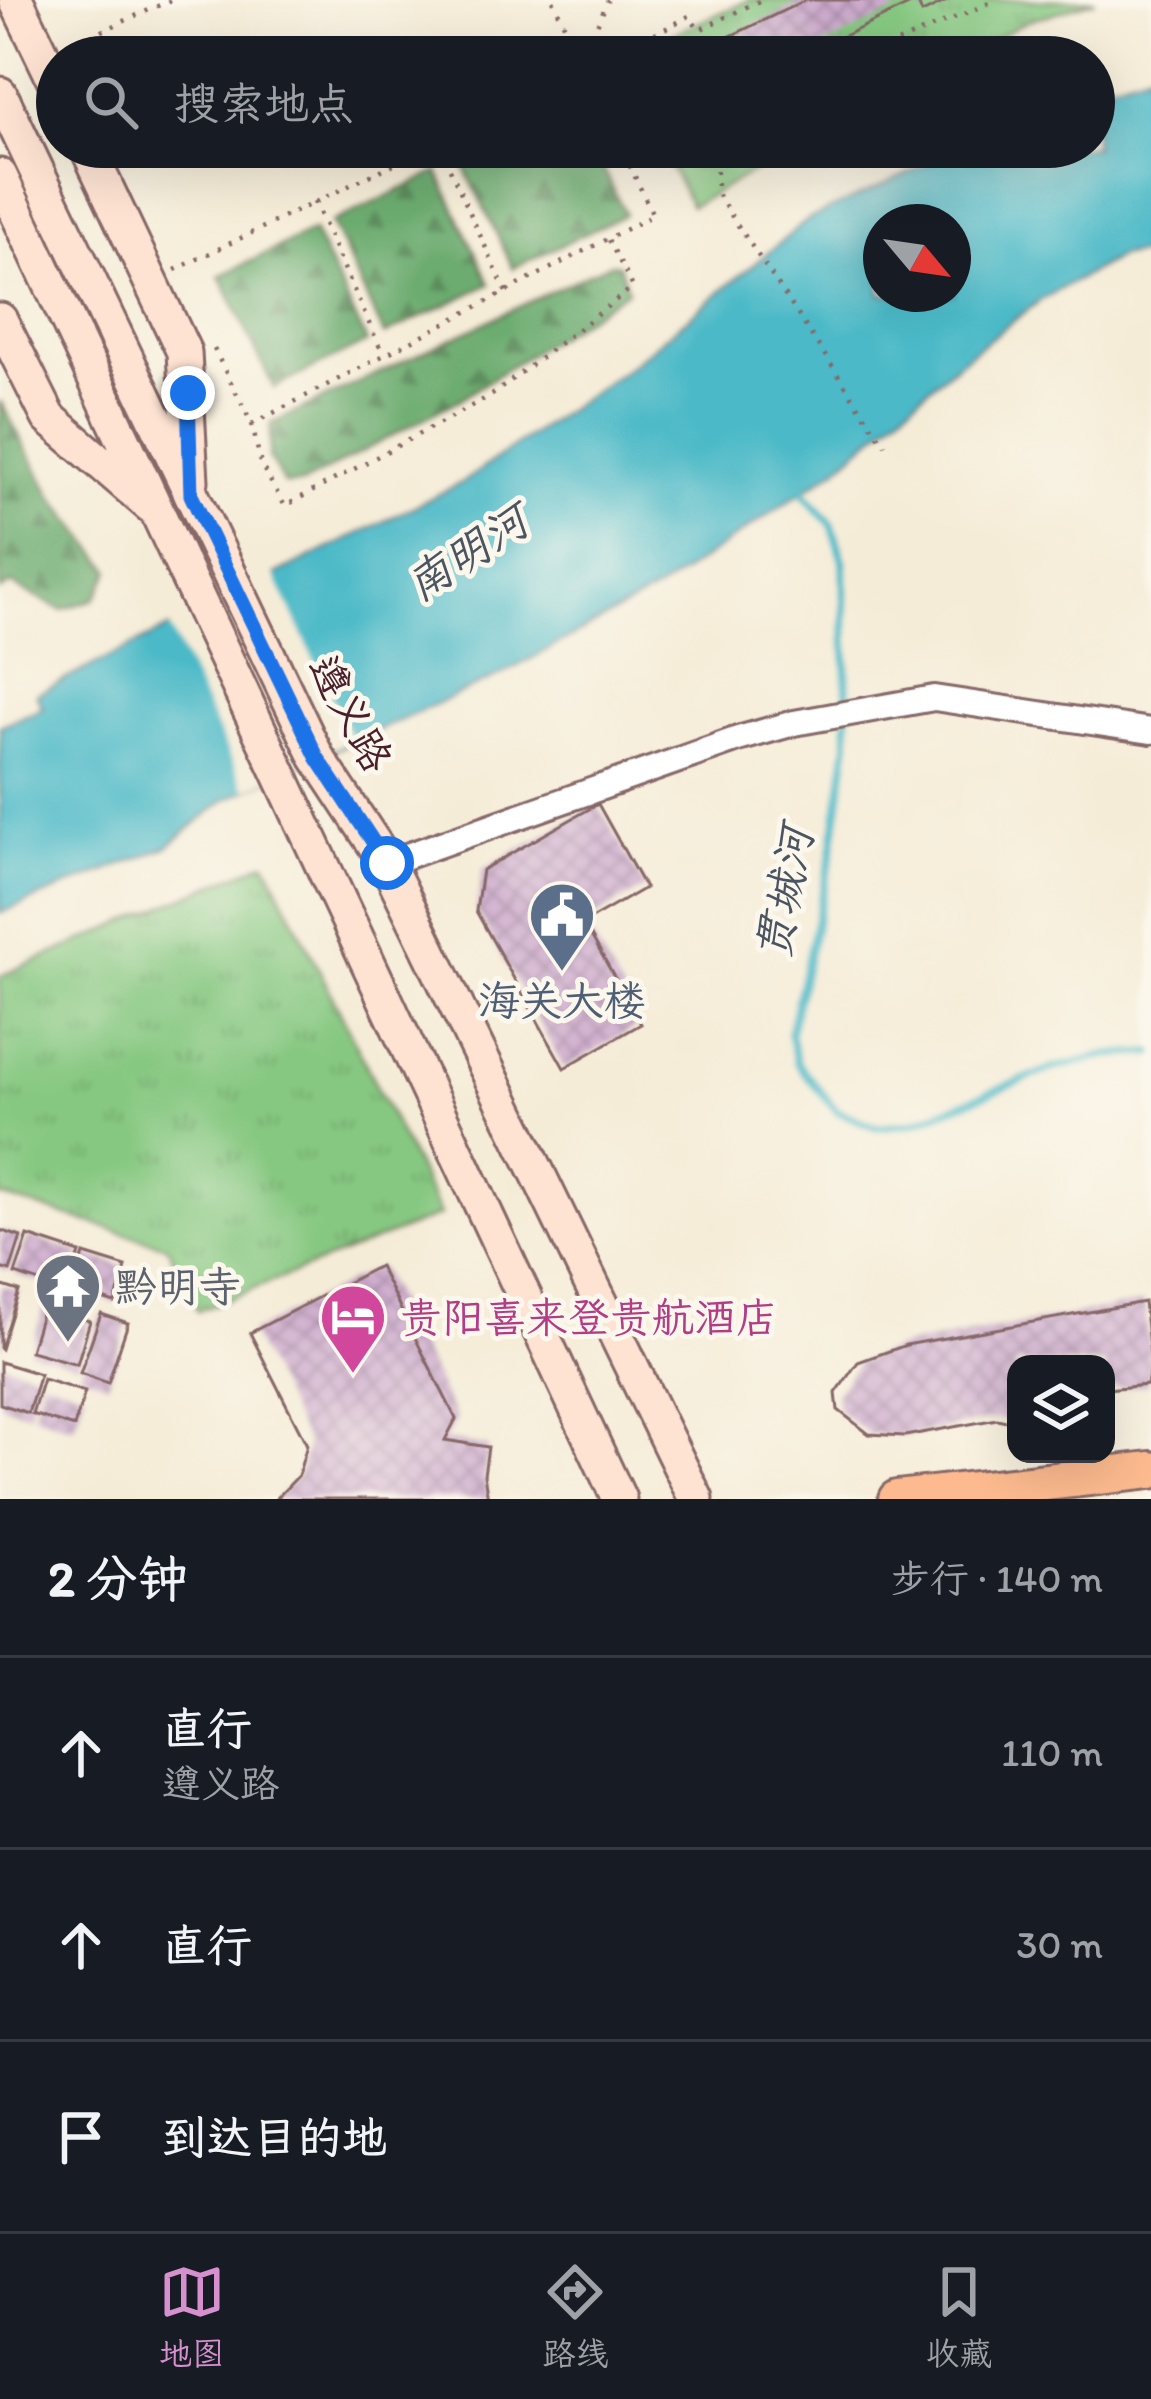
<!DOCTYPE html>
<html lang="zh">
<head>
<meta charset="utf-8">
<style>
  body { margin:0; font-family:Itim,"LXGW WenKai TC",sans-serif; background:#20242c; color:#f1f3f6 }
  .controls { position:absolute; right:36px; bottom:36px; display:grid; overflow:hidden; border-radius:24px; box-shadow:0 12px 48px #0002 }
  .controls button { width:108px; height:108px; display:grid; place-items:center; padding:0; border:0; border-bottom:3px solid #363941; background:#171b24; color:#f1f3f6; font:60px sans-serif }
  .compass { position:absolute; left:863px; top:204px; width:108px; height:108px; border-radius:50%; background:#171b24; box-shadow:0 12px 48px #0002; rotate:119deg }
  .stop { position:absolute; width:36px; height:36px; margin:-27px; border:9px solid #1a73e8; border-radius:50%; background:#fff }
  .stop.end { background:#1a73e8; border-color:#fff; box-shadow:0 3px 12px #0008 }
  .list { margin:0; padding:0; list-style:none }
  h2 { display:flex; justify-content:space-between; align-items:center; height:156px; margin:0; padding:0 48px; font-size:51px }
  h2 small { font-size:39px; font-weight:400; color:#9ea1a6 }
  .list li { display:grid; grid-template-columns:78px 1fr auto; gap:36px; align-items:center; box-sizing:border-box; height:192px; padding:0 48px; border-top:3px solid #363941 }
  .list b { display:block; font-size:45px; white-space:nowrap }
  .list p { margin:0; font-size:39px; white-space:nowrap; color:#9ea1a6 }
  .list em { font-size:39px; font-style:normal; color:#9ea1a6 }
  .icon { flex:none; width:66px; height:66px; fill:none; stroke:currentColor; stroke-width:2; stroke-linecap:round; stroke-linejoin:round }
  .map { position:relative; flex:none; width:1151px; height:1499px; overflow:hidden }
  .search { position:absolute; background:#171b24; box-shadow:0 12px 48px #0002; left:36px; right:36px; top:36px; height:132px; display:flex; align-items:center; gap:30px; box-sizing:border-box; padding:0 42px; border-radius:66px; color:#9ea1a6; font-size:45px }
  .sheet { height:732px; background:#171b24 }
  nav { display:flex; justify-content:space-around; align-items:center; box-sizing:border-box; height:168px; border-top:3px solid #363941; background:#171b24; font-size:33px; color:#9ea1a6 }
  nav a { display:grid; justify-items:center; gap:6px }
  nav .on { color:#d690ce }
  .map>svg:first-child { display:block }
  .forest { fill:url(#forest-firs); stroke:#5b664d; stroke-width:3 }
  .park { fill:url(#park-tufts); stroke:#687456; stroke-width:3 }
  .water { fill:#4cb9c7; stroke:#4b6c79; stroke-width:3; fill-rule:evenodd }
  .pier { fill:#f5ecd7 }
  .lines { fill:none; stroke-linecap:round; stroke-linejoin:round }
  .stream { stroke:#4cb9c7; stroke-width:8 }
  .building { fill:url(#building-cross-hatch) }
  .street-casing { stroke:#866767; stroke-width:30 }
  .secondary-casing { stroke:#866767; stroke-width:39 }
  .primary-casing { stroke:#866767; stroke-width:42 }
  .path { stroke:#866767; stroke-width:4.5; stroke-dasharray:3 9; stroke-linecap:butt }
  .street { stroke:#fff; stroke-width:24 }
  .secondary { stroke:#fee3d2; stroke-width:33 }
  .primary { stroke:#fcba8e; stroke-width:36 }
  .route { stroke:#1a73e8; stroke-width:15 }
  .labels { text-anchor:middle; stroke-width:10; stroke-linejoin:round; paint-order:stroke }
  .street-label { font-size:42px; fill:#4a1f2b; stroke:#fbf7ec }
  .service-label { font-size:42px; fill:#4e5e75; stroke:#fbf7ec }
  .worship-label { font-size:42px; fill:#5b616d; stroke:#fbf7ec; text-anchor:start }
  .hotel-label { font-size:42px; fill:#b23c85; stroke:#fbf7ec; text-anchor:start }
  .water-label { font-size:45px; font-style:italic; fill:#4b5562; stroke:#fbf7ec }
</style>
</head>
<body>
<div class="map">
<svg width="1151" height="1499" viewBox="0 0 1151 1499">
  <defs>
    <pattern id="forest-firs" width="22" height="20" patternUnits="userSpaceOnUse" patternTransform="scale(3)"><rect width="22" height="20" fill="#6cac6f"/><path d="M5 1l3.5 6h-7zM16 11l3.5 6h-7z" fill="#5b8b5b"/></pattern>
    <pattern id="park-tufts" width="24" height="20" patternUnits="userSpaceOnUse" patternTransform="scale(3)"><rect width="24" height="20" fill="#86c881"/><path d="M3 7l-1-3M5 7V3M7 7l1-3M15 17l-1-3M17 17v-4M19 17l1-3" fill="none" stroke="#75ab70"/></pattern>
    <pattern id="building-cross-hatch" width="8" height="8" patternUnits="userSpaceOnUse" patternTransform="scale(3)"><rect width="8" height="8" fill="#cdaacd"/><path d="M0 0l8 8M0 8l8-8" fill="none" stroke="#a88aa7"/></pattern>
  </defs>
  <rect width="100%" height="100%" fill="#fbf7ec"/>
  <filter id="ink" filterUnits="userSpaceOnUse"><feTurbulence type="fractalNoise" baseFrequency=".00833" numOctaves="2"/><feDisplacementMap in="SourceGraphic" scale="24" xChannelSelector="R" yChannelSelector="G"/><feConvolveMatrix kernelMatrix="1 2 1 2 8 2 1 2 1" color-interpolation-filters="sRGB"/></filter>
  <filter id="wash" filterUnits="userSpaceOnUse"><feTurbulence type="fractalNoise" baseFrequency=".004" numOctaves="4" result="noise"/><feDisplacementMap in="SourceGraphic" scale="48" xChannelSelector="R" yChannelSelector="G"/><feGaussianBlur stdDeviation="2.7" result="paint"/><feColorMatrix in="noise" values="0 0 0 0 0 0 0 0 0 0 0 0 0 0 0 0 0 1.4 0 .05"/><feComposite in="paint" operator="in"/></filter>
  <g filter="url(#wash)">
    <rect width="100%" height="100%" fill="#f5ecd7"/>
    <path class="forest" d="M487,147H593L625,214L513,268L461,160Z
      M438,172L490,284L384,335L331,223Z
      M313,231L367,342L274,388L220,276Z
      M611,263L619,265L628,290L462,398L302,484H284L269,458L271,424Z
      M0,401L53,497L111,570L95,599L61,610L11,584L0,591Z"/>
    <path class="park" d="M749,0H1096L1025,22L962,57H681L671,35Z
      M660,147H798L691,206Z
      M266,862L440,1215L198,1311L167,1246L0,1196V976Z"/>
    <path class="water" d="M1151,71V253L1121,256L1042,299L955,365L837,468L664,586L505,673L226,799L167,847L0,913V726L43,708L36,694L463,482L626,369L809,219L966,147H1094V88ZM881,222H953V294H881Z"/>
    <path class="pier" d="M271,568L352,740L246,790L167,623Z"/>
    <g class="lines">
      <path class="stream" d="M799,488L832,525L844,564L848,743L831,858L790,1033L797,1063L837,1111L876,1127L912,1123L1051,1069L1108,1055L1151,1053"/>
    </g>
    <g id="blocks">
      <path class="building" d="M806,0H949L922,13L917,1L800,57H697L695,53Z
        M598,804L645,888L584,923L641,1024L564,1068L476,911L482,870Z
        M0,1230L21,1237L10,1271L0,1268Z
        M28,1236L80,1253L68,1291L15,1274Z
        M84,1254L126,1267L115,1303L73,1290Z
        M379,1266L456,1419L445,1440L488,1447L484,1475L488,1499H276L298,1476L307,1445L250,1333Z
        M0,1285L19,1291L1,1349L0,1348Z
        M1144,1302L1151,1364L1147,1385L1106,1389V1364H1016V1423L997,1419L905,1436L869,1434L838,1410L836,1393L858,1362L906,1345Z
        M43,1307L90,1321L77,1364L30,1351Z
        M101,1314L128,1323L108,1383L80,1373Z
        M0,1362L40,1374L28,1413L0,1404Z
        M43,1379L85,1392L74,1427L32,1414Z"/>
    </g>
  </g>
  <g filter="url(#ink)">
    <use href="#blocks" fill-opacity="0" stroke="#866767" stroke-width="3"/>
    <g class="lines">
      <g class="street-casing">
        <path id="street" d="M387,863L738,739L794,723L934,698L1151,731"/>
      </g>
      <g class="secondary-casing">
        <path id="secondary" d="M16,0L57,85
          M0,94L317,757L387,863L696,1499
          M87,147L184,352L191,481
          M0,176L619,1499
          M0,320L49,418L151,506"/>
      </g>
      <g class="primary-casing">
        <path id="primary" d="M897,1499L1151,1470"/>
      </g>
      <path class="path" d="M553,0L579,57
        M69,46L171,0
        M583,57L608,0
        M612,57L689,16L699,30L761,0
        M865,57L996,0
        M440,147L506,292
        M716,147L717,194L885,445
        M314,202L383,354
        M175,270L429,147
        M214,349L252,424L653,215L621,147
        M252,424L261,465L285,506L492,395L633,287L608,239"/>
      <use href="#street" class="street"/>
      <use href="#secondary" class="secondary"/>
      <use href="#primary" class="primary"/>
    </g>
  </g>
  <g class="lines" filter="url(#ink)">
    <path class="route" d="M188,393L191,495L317,757L387,863"/>
  </g>
  <defs>
    <g id="civic-pin" transform="scale(3.45)"><path d="M0 17L-7.5 6A9.5 9.5 0 1 1 7.5 6Z" fill="#5c6f8a" stroke="#fbf7ec"/><path d="M-.6-6.5H3V-4.5H.6V-3L4-1V1h2V6H-6V1h2V-1L-.6-3ZM-1.2 2.5V6h2.4V2.5Z" fill="#fff"/></g>
    <g id="temple-pin" transform="scale(3.45)"><path d="M0 17L-7.5 6A9.5 9.5 0 1 1 7.5 6Z" fill="#6b7280" stroke="#fbf7ec"/><path d="M0-6L5-2H3V0L6.5 2.5H4V6H1.5V3h-3V6H-4V2.5H-6.5L-3 0V-2H-5Z" fill="#fff"/></g>
    <g id="hotel-pin" transform="scale(3.45)"><path d="M0 17L-7.5 6A9.5 9.5 0 1 1 7.5 6Z" fill="#d1479c" stroke="#fbf7ec"/><path d="M-6-4.5h1.5V1H6V5H4.5V3h-9V5H-6ZM-4 0a1.8 1.8 0 1 1 3.6 0ZM.5 0V-2.5h3Q6-2.5 6 0Z" fill="#fff"/></g>
  </defs>
  <g fill-rule="evenodd">
    <use href="#civic-pin" x="562" y="915"/>
    <use href="#temple-pin" x="68" y="1286"/>
    <use href="#hotel-pin" x="353" y="1317"/>
  </g>
  <g class="labels">
    <g class="street-label">
      <text transform="translate(351 713) rotate(61)" y="15">遵义路</text>
    </g>
    <g class="service-label">
      <text x="562" y="1015">海关大楼</text>
    </g>
    <g class="worship-label">
      <text x="115" y="1301">黔明寺</text>
    </g>
    <g class="hotel-label">
      <text x="400" y="1332">贵阳喜来登贵航酒店</text>
    </g>
    <g class="water-label">
      <text transform="translate(467 552) rotate(-33)" y="16">南明河</text>
      <text transform="translate(784 893) rotate(-79)" y="16">贯城河</text>
    </g>
  </g>
</svg>
<div class="controls">
<button><svg class="icon" aria-label="layers" viewBox="0 0 24 24"><path d="M12 4l9 5-9 5-9-5zM3 14l9 5 9-5"/></svg></button>
</div>
<svg class="compass" viewBox="-18 -18 36 36"><path d="M0-13l5 13h-10z" fill="#e53935"/><path d="M0 13l5-13h-10z" fill="#9ea1a6"/></svg>
<div class="stop" style="left:387px;top:863px"></div>
<div class="stop end" style="left:188px;top:393px"></div>
<div class="search"><svg class="icon" aria-label="search" viewBox="0 0 24 24"><circle cx="10" cy="10" r="6"/><path d="M15 15l6 6"/></svg>搜索地点</div>
</div>
<section class="sheet">
<h2>2 分钟<small>步行 · 140 m</small></h2>
<ul class="list">
<li><svg class="icon" aria-label="ahead" viewBox="0 0 24 24"><path d="M12 20V5M6 11l6-6 6 6"/></svg><div><b>直行</b><p>遵义路</p></div><em>110 m</em></li>
<li><svg class="icon" aria-label="ahead" viewBox="0 0 24 24"><path d="M12 20V5M6 11l6-6 6 6"/></svg><div><b>直行</b></div><em>30 m</em></li>
<li><svg class="icon" aria-label="arrive" viewBox="0 0 24 24"><path d="M6 21V4h12l-3 4 3 4H6"/></svg><div><b>到达目的地</b></div></li>
</ul>
</section>
<nav>
<a class="on"><svg class="icon" aria-label="map" viewBox="0 0 24 24"><path d="M3 6l6-2 6 2 6-2v14l-6 2-6-2-6 2zM9 4v14M15 6v14"/></svg>地图</a>
<a><svg class="icon" aria-label="directions" viewBox="0 0 24 24"><path d="M12 3l9 9-9 9-9-9zM9 14v-3h6M13 9l2 2-2 2"/></svg>路线</a>
<a><svg class="icon" aria-label="saved" viewBox="0 0 24 24"><path d="M7 4h10v16l-5-4-5 4z"/></svg>收藏</a>
</nav>
</body>
</html>
